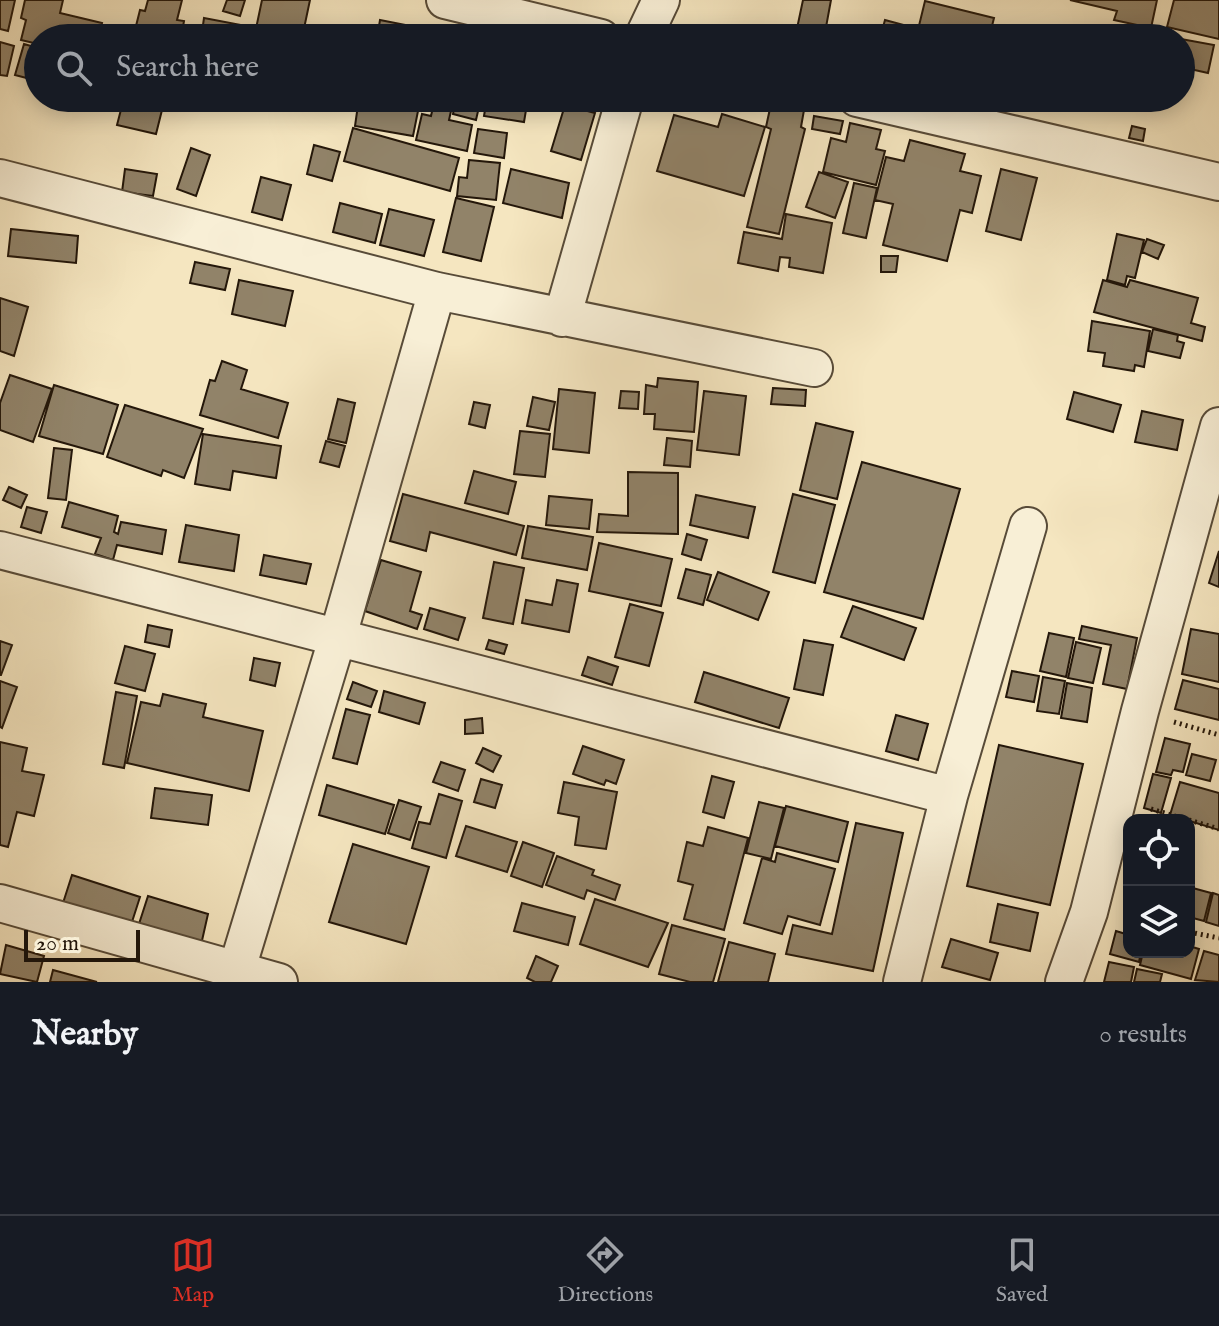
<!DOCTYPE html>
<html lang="en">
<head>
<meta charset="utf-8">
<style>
  body { margin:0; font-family:"IM FELL English",serif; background:#242831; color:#f1f3f6 }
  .controls { position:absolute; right:24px; bottom:24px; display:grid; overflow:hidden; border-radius:16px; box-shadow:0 4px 20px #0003 }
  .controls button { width:72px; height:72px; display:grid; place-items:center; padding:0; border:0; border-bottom:2px solid #363941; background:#171b24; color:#f1f3f6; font:40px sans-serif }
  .scale { position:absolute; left:24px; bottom:20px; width:116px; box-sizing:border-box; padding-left:8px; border:4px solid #24170a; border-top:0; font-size:22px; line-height:28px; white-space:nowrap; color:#24170a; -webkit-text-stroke:6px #f8efd6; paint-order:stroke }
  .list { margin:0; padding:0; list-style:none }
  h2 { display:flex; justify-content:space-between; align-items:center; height:104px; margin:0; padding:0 32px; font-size:34px }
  h2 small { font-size:26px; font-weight:400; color:#9ea1a6 }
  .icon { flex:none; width:44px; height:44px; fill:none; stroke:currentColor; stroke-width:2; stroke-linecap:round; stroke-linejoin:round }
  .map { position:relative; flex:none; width:1219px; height:982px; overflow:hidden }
  .search { position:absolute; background:#171b24; box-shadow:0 4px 20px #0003; left:24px; right:24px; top:24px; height:88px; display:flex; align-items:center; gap:20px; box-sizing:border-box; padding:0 28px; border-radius:44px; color:#9ea1a6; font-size:30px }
  .sheet { height:232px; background:#171b24 }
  nav { display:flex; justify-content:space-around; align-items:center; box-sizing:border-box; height:112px; border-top:2px solid #363941; background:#171b24; font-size:22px; color:#9ea1a6 }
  nav a { display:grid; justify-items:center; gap:4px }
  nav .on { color:#d93025 }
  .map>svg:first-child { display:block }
  .building { fill:#918369; stroke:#24170a; stroke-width:2 }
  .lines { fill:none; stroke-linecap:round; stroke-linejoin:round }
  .minor-casing { stroke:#584b38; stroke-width:40 }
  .path { stroke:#24170a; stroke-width:5; stroke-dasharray:2 4; stroke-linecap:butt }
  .minor { stroke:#f8efd6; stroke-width:36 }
</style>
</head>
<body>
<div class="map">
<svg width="1219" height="982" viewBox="0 0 1219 982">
  <rect width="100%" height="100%" fill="#f5e6c0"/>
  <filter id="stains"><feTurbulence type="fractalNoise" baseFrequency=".0025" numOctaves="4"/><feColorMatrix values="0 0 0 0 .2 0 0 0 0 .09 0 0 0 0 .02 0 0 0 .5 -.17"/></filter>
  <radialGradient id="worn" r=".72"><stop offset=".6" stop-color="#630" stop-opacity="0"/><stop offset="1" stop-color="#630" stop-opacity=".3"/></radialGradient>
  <path class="building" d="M0,0H15L8,31L0,29Z
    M25,0H63L60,13L102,23L98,38H38V44L21,40L26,20L21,18Z
    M148,0H182L177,20L184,21L181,38H133L140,10L145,11Z
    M227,0H245L240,16L223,11Z
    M262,0H310L302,38H254Z
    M803,0H831L824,38H795Z
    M1070,0H1157L1151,28L1114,20L1117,11Z
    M1174,0H1219V39L1167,27Z
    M925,1L994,18L989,38H916Z
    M204,18L241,25L239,38H185L186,29L202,32Z
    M380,20L426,29L424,38H377Z
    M885,20L911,27L909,38H880Z
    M1181,39L1214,45L1208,73L1181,67Z
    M0,42L14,46L7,76L0,75Z
    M24,44L38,48V81L15,75Z
    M124,98H165L156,134L117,125Z
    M253,98H288L285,110L256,102L258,99Z
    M359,98H407L406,103L419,106L413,136L355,126Z
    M435,98L453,102L449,120L472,125L467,151L416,140L422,114L431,116Z
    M456,98H481L476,120L453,114Z
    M487,98H528L524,122L484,116Z
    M771,104L804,110L801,127L805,129L779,234L747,227L771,129L766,127Z
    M565,105L595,113L581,160L551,151Z
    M722,114L765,127L744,196L657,171L674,115L718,127Z
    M814,116L843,121L840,134L812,129Z
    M850,123L881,130L876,149L885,151L876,185L823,172L831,138L846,142Z
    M1132,126L1145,129L1143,141L1129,138Z
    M353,128L459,158L450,191L344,161Z
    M478,129L507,133L504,158L474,153Z
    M910,140L965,154L960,171L981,176L972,213L960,210L947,261L883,245L893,204L875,200L886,157L904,161Z
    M314,145L340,152L332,181L307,174Z
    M191,148L210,155L196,196L177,189Z
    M469,160L500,163L496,200L457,196L459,177L467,178Z
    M125,169L157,174L153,196L122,192Z
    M511,169L569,183L562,218L503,203Z
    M1001,169L1037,178L1021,240L986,231Z
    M819,172L848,182L835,218L806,207Z
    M261,177L291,185L282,220L252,212Z
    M854,183L877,188L866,238L843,233Z
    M456,198L494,207L481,261L443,252Z
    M340,203L382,214L375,243L333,232Z
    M389,209L434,220L424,256L380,245Z
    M786,214L832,223L823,273L789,267L790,258L780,257L778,271L738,263L744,232L782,239Z
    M11,229L78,236L76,263L8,256Z
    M1117,234L1144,240L1135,278L1127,276L1125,285L1107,280Z
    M1147,239L1164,245L1158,259L1142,252Z
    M881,256H898L896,272H881Z
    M195,262L230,269L225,290L190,283Z
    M239,280L293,291L285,326L232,314Z
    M1103,280L1127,287L1130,280L1198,298L1191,323L1205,327L1202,341L1094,312Z
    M0,298L28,307L14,356L0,351Z
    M1092,321L1150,331L1144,367L1135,365L1134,371L1103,366L1105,353L1088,351Z
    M1153,329L1178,335L1177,341L1184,343L1180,358L1148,351Z
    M222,361L247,370L241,389L288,403L278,438L200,415L210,380L215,381Z
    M10,375L52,389L33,442L0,430V403Z
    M658,378L698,382L694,432L654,429L655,414H644L646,385L657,387Z
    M54,385L118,405L103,454L39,436Z
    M773,388L806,390L805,406L771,404Z
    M559,389L595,393L589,453L553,449Z
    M621,391L639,392L638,409L619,408Z
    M704,391L746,396L739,455L697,450Z
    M1074,392L1121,405L1113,432L1067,419Z
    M533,397L555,402L549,430L527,426Z
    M338,399L355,403L346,443L328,439Z
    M474,402L490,405L485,428L469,424Z
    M125,405L203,429L184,478L163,470L161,476L107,457Z
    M1142,411L1183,420L1177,450L1135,442Z
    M816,423L853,432L837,499L800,490Z
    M520,431L550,434L545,477L514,474Z
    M203,434L281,446L276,478L233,471L230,490L195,484Z
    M667,438L692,441L690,467L664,465Z
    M326,441L345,446L339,467L320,462Z
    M54,448L72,450L66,500L48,498Z
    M862,462L960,489L923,619L824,592Z
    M474,471L516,482L508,514L465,503Z
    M628,472L678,473V534L597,532L599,514L628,516Z
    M9,487L27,495L21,508L3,500Z
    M403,494L524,526L516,555L430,532L426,551L390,541Z
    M793,494L835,505L815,583L773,572Z
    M696,495L755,507L748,538L690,525Z
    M549,496L592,500L589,529L546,525Z
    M69,502L118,516L114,532L118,534L121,522L166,530L162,554L117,545L113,560L95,554L101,538L62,527Z
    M27,507L47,512L41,533L21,527Z
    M186,525L239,535L234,571L179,562Z
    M528,526L593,537L587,570L522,558Z
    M687,534L707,540L701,560L682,554Z
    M599,543L672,559L661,606L589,591Z
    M1219,551V587L1209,583Z
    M264,555L311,564L306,584L260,575Z
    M381,560L421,572L410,611L422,615L417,629L365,611Z
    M494,562L524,568L513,624L483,618Z
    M686,569L711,575L703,605L678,598Z
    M718,572L769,592L758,620L707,600Z
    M557,580L578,584L569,632L522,623L526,600L552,605Z
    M630,604L663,613L649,666L615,657Z
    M853,606L916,628L904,660L841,637Z
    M430,608L465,618L458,640L424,629Z
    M148,625L172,630L169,647L145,642Z
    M1082,626L1137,638L1127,689L1103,684L1111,645L1079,639Z
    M1191,629L1219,634V682L1182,674Z
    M1049,633L1074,638L1066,677L1040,671Z
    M489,640L507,645L504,654L486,649Z
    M804,640L833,645L823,695L794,689Z
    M0,641L12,645L1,675H0Z
    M1076,642L1101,648L1093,683L1068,678Z
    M125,646L155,654L145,691L115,683Z
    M588,657L618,667L612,685L582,675Z
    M254,658L280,663L275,686L250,680Z
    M1012,671L1039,676L1034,702L1006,697Z
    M704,672L789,698L779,728L695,702Z
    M1043,677L1065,681L1059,714L1037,711Z
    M1183,680L1219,689V720L1175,709Z
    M0,681L17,687L2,728L0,727Z
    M353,682L377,691L371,707L347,699Z
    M1067,683L1092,688L1087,722L1061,718Z
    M384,691L425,703L419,724L379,712Z
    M116,692L137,696L124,768L103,764Z
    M163,694L206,704L203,717L263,731L249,791L127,763L141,702L160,706Z
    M346,709L370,715L357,764L333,758Z
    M896,715L928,724L918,760L886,751Z
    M482,718L483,733L465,734V720Z
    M1165,738L1190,744L1183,772L1173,770L1171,775L1156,772Z
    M0,742L27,748L22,771L44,775L34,816L17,812L8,847L0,845Z
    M999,745L1083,764L1050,905L967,886Z
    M583,746L624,760L616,784L606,780L604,785L573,774Z
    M483,748L501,756L493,772L476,763Z
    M1192,754L1216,760L1210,781L1186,775Z
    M441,762L465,770L458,791L433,782Z
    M1153,774L1171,778L1161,813L1144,808Z
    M712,776L734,782L724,818L703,812Z
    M481,779L502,785L495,808L474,802Z
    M564,782L617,792L606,849L575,845L579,817L558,813Z
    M1180,782L1219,793V830L1170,815Z
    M327,785L394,805L385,834L319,815Z
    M155,788L212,795L208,825L151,818Z
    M439,794L462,801L446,858L412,848L419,822L430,824Z
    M399,800L421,807L410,840L388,833Z
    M759,802L784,808L771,859L746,853Z
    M786,806L848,822L838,862L775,846Z
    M856,823L903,833L873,971L786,954L793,925L832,934Z
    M466,826L517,842L507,872L456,856Z
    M708,827L748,838L724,930L684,919L693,885L678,881L687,842L703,846Z
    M523,842L554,853L542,887L511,876Z
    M353,844L429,867L406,944L329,922Z
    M777,853L835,869L820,925L788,916L782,934L744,923L762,858L775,862Z
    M557,856L594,870L592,875L620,885L615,900L587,890L584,899L546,885Z
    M72,875L140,897L131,925L63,903Z
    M1189,887L1211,893L1204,921L1189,917Z
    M1213,893L1219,895V926L1206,922Z
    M148,896L208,914L201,945L138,927Z
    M595,899L668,923L648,967L580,944Z
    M522,903L575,917L568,945L514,931Z
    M998,904L1038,913L1030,951L990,942Z
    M672,925L725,939L713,982H690L659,974Z
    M1116,931L1129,935V952H1141L1139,962L1110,954Z
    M951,939L998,953L990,980L942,967Z
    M729,942L775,954L768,982H718Z
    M6,945L44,956L37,982L0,974Z
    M1189,946L1199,949L1191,979L1140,965L1143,952H1189Z
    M1204,951L1219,955V982L1195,980Z
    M536,956L558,966L551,982H535L527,978Z
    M1109,962L1134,967L1131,982H1104Z
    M1137,969L1162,974L1160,982H1134Z
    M53,970L97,982H50Z"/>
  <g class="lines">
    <g class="minor-casing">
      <path id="minor" d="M445,0L601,38
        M643,38L661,0
        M857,98L1219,182
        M0,178L437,291L814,368
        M562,318L625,98
        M0,550L949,796
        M0,903L279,982
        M233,982L338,636L437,291
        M902,982L949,796L1028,526
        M1064,982L1089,912L1140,711L1219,426"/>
    </g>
    <path class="path" d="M1174,722L1219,735
      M1151,809L1188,820
      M1189,820L1219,829
      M1189,932L1219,938"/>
    <use href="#minor" class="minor"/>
  </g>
  <rect width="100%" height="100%" filter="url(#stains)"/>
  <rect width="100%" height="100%" fill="url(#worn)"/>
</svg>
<div class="controls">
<button><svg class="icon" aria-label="locate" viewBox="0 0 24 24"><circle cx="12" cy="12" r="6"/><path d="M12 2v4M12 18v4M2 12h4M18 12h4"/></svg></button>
<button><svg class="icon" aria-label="layers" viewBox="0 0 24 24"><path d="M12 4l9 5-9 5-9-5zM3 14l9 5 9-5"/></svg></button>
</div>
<div class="scale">20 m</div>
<div class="search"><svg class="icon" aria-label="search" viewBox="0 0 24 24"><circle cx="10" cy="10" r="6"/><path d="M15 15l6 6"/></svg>Search here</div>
</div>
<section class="sheet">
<h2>Nearby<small>0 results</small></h2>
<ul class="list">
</ul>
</section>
<nav>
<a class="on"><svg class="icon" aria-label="map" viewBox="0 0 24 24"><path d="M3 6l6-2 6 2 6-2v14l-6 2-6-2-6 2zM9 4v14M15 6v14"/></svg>Map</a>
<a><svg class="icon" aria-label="directions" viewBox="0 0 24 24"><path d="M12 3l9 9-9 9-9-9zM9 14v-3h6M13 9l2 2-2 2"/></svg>Directions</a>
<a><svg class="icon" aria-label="saved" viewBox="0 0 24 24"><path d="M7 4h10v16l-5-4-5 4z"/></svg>Saved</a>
</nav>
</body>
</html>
